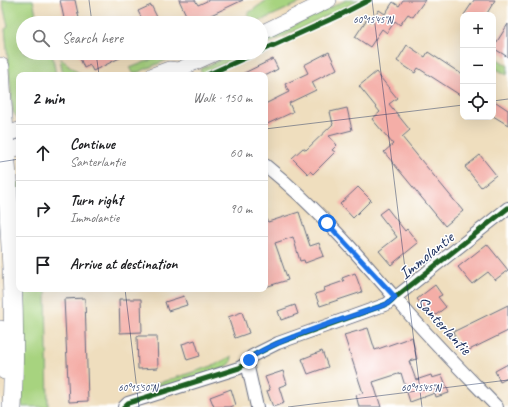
<!DOCTYPE html>
<html lang="en">
<head>
<meta charset="utf-8">
<style>
  body { margin:0; font-family:Caveat,sans-serif; background:#f2f2f2; color:#202124 }
  .controls { position:absolute; right:12px; top:12px; display:grid; overflow:hidden; border-radius:8px; box-shadow:0 4px 16px #0002 }
  .controls button { width:36px; height:36px; display:grid; place-items:center; padding:0; border:0; border-bottom:1px solid #e0e0e0; background:#fff; color:#202124; font:20px sans-serif }
  .stop { position:absolute; width:12px; height:12px; margin:-9px; border:3px solid #1a73e8; border-radius:50%; background:#fff }
  .stop.end { background:#1a73e8; border-color:#fff; box-shadow:0 1px 4px #0008 }
  .list { margin:0; padding:0; list-style:none }
  h2 { display:flex; justify-content:space-between; align-items:center; height:52px; margin:0; padding:0 16px; font-size:17px }
  h2 small { font-size:13px; font-weight:400; color:#757577 }
  .list li { display:grid; grid-template-columns:26px 1fr auto; gap:12px; align-items:center; box-sizing:border-box; height:56px; padding:0 16px; border-top:1px solid #e0e0e0 }
  .list b { display:block; font-size:15px; white-space:nowrap }
  .list p { margin:0; font-size:13px; white-space:nowrap; color:#757577 }
  .list em { font-size:13px; font-style:normal; color:#757577 }
  .icon { flex:none; width:22px; height:22px; fill:none; stroke:currentColor; stroke-width:2; stroke-linecap:round; stroke-linejoin:round }
  .map { position:relative; flex:none; width:508px; height:407px; overflow:hidden }
  .search { position:absolute; background:#fff; box-shadow:0 4px 16px #0002; left:16px; top:16px; width:252px; height:44px; display:flex; align-items:center; gap:10px; box-sizing:border-box; padding:0 14px; border-radius:22px; color:#757577; font-size:15px }
  .panel { position:absolute; background:#fff; box-shadow:0 4px 16px #0002; left:16px; top:72px; width:252px; height:220px; border-radius:8px }
  .map>svg:first-child { display:block }
  .green { fill:#a7d37f; stroke:#61816e }
  .building { fill:#f4aea7 }
  .lines { fill:none; stroke-linecap:round; stroke-linejoin:round }
  .minor-casing { stroke:#656c80; stroke-width:14 }
  .tertiary-casing { stroke:#656c80; stroke-width:16 }
  .primary-casing { stroke:#656c80; stroke-width:20 }
  .minor { stroke:#fff; stroke-width:12 }
  .tertiary { stroke:#fff; stroke-width:15 }
  .primary { stroke:#fff; stroke-width:19 }
  .cycleway-casing { stroke:#fff; stroke-width:8 }
  .cycleway { stroke:#1b5e20; stroke-width:5 }
  .route { stroke:#1a73e8; stroke-width:5 }
  .ticks { fill:none; stroke:#1b2f5e; stroke-width:1; stroke-opacity:0.45 }
  .labels { text-anchor:middle; stroke-width:3; stroke-linejoin:round; paint-order:stroke }
  .street-label { font-size:17px; fill:#1b2f5e; stroke:#fff }
  .ticks-label { font-size:10px; text-anchor:middle; fill:#1b2f5e; stroke:#fff; stroke-width:3; stroke-linejoin:round; paint-order:stroke }
</style>
</head>
<body>
<div class="map">
<svg width="508" height="407" viewBox="0 0 508 407">
  <rect width="100%" height="100%" fill="#fff"/>
  <filter id="ink" filterUnits="userSpaceOnUse"><feTurbulence type="fractalNoise" baseFrequency=".025" numOctaves="2"/><feDisplacementMap in="SourceGraphic" scale="8" xChannelSelector="R" yChannelSelector="G"/><feConvolveMatrix kernelMatrix="1 2 1 2 8 2 1 2 1" color-interpolation-filters="sRGB"/></filter>
  <filter id="wash" filterUnits="userSpaceOnUse"><feTurbulence type="fractalNoise" baseFrequency=".012" numOctaves="4" result="noise"/><feDisplacementMap in="SourceGraphic" scale="16" xChannelSelector="R" yChannelSelector="G"/><feGaussianBlur stdDeviation="0.9" result="paint"/><feColorMatrix in="noise" values="0 0 0 0 0 0 0 0 0 0 0 0 0 0 0 0 0 1.4 0 .05"/><feComposite in="paint" operator="in"/></filter>
  <g filter="url(#wash)">
    <rect width="100%" height="100%" fill="#efdebe"/>
    <path class="green" d="M2,0H33L38,23H23V53H52L56,75H19V120L13,112L5,29L8,27Z
      M267,0H306L256,23L253,22L247,14Z
      M346,0H360L261,47V41Z
      M168,53H183L134,74L130,68Z
      M235,53H248L202,74L200,69Z
      M493,56L508,66L507,75L493,67Z
      M60,58L81,75H63Z
      M19,181V289H46L48,407H22L17,267L10,186Z
      M232,356L231,363L225,368L147,393L140,389L215,365Z"/>
    <g id="blocks">
      <path class="building" d="M60,0H75L80,23H65Z
        M179,0H195L198,5L209,0H243L196,22L193,17L188,19Z
        M403,0H425L413,17L408,14L400,25L395,21L387,33L382,29L370,47L355,37L367,19L371,22L379,10L385,14L393,2L399,6Z
        M474,0H495L486,15H464Z
        M151,5L160,23H144L138,11Z
        M508,24V57L493,48Z
        M407,45L425,57L428,52L463,75V97L418,68L415,73L397,61Z
        M329,52L337,69L312,82L316,90L289,103L293,112L265,125V104L289,92L285,84L308,73L304,65Z
        M78,53H130L93,71L90,65L84,68Z
        M273,59L278,69L267,75H240Z
        M376,72L397,98L389,104L410,130L402,137L463,211L445,226L384,152L393,144L372,119L380,112L359,86Z
        M493,100L508,110V125L493,116Z
        M347,108L352,130L329,136L337,145L332,150L335,152L313,174L310,171L308,174L292,158L303,148L306,150L333,124L330,112Z
        M480,155L496,175L481,187L465,167Z
        M358,187L371,200L353,218L340,204Z
        M387,208L405,231L407,229L418,243L391,265L379,251L397,237L379,214Z
        M299,212L310,246L319,243L324,256L305,263L304,260L300,261L293,237L275,243L288,280L265,287V218L268,222Z
        M487,244L508,270L495,280L488,272L472,284L458,267Z
        M355,273L362,292L320,306L315,294L325,291L324,288L344,281L342,278Z
        M435,285L442,295L438,297L446,307L432,318L417,299Z
        M184,296L187,305L168,311L165,302Z
        M85,298L88,401L69,402L64,299Z
        M119,299H141L142,332L120,333Z
        M295,305L298,314L281,320L278,311Z
        M508,305V331L463,353L453,332Z
        M242,312L249,333L235,338L228,317Z
        M368,328L375,350L412,337L417,359L409,361L416,380L431,375L432,378L442,375L449,393L436,397L435,393L410,402L401,373L373,382L381,407H359L356,395L363,393L344,335Z
        M137,336H157L158,368L138,369Z
        M195,340L200,356L187,360L182,344Z
        M322,351L328,367L308,374L302,359Z
        M508,364V378L500,382L495,371Z
        M283,371L287,384L279,387L284,403L273,407L267,391L270,390L265,377Z
        M231,389L236,405L230,407H214L210,397Z"/>
    </g>
  </g>
  <g filter="url(#ink)">
    <use href="#blocks" fill-opacity="0" stroke="#656c80" stroke-width="1"/>
    <g class="lines">
      <g class="minor-casing">
        <path id="minor" d="M265,165C316,206 360,257 403,307C432,341 465,374 497,407
          M247,363L257,407
          M124,407L128,403L239,368L247,363L252,356L278,343L387,304L508,208"/>
      </g>
      <g class="tertiary-casing">
        <path id="tertiary" d="M261,33L329,0
          M153,75L169,69L178,70L216,53
          M0,136L19,130
          M0,156L19,147"/>
      </g>
      <g class="primary-casing">
        <path id="primary" d="M0,67C6,180 18,294 12,407
          M0,330L5,370"/>
      </g>
      <use href="#minor" class="minor"/>
      <use href="#tertiary" class="tertiary"/>
      <use href="#primary" class="primary"/>
      <g class="cycleway-casing">
        <path id="cycleway" d="M261,51L340,15L369,0
          M207,75L256,53
          M124,407L128,403L239,368L247,363L252,356L278,343L387,304L508,208"/>
      </g>
      <use href="#cycleway" class="cycleway"/>
    </g>
  </g>
  <g class="lines" filter="url(#ink)">
    <path class="route" d="M249,360C260,344 363,313 387,304L395,297L327,223"/>
  </g>
  <path class="ticks" d="M89,0L92,23M372,0L422,407M96,53L99,75M493,101L508,99M265,129L463,105M0,162L19,159M125,289L139,407M288,407L508,380"/>
  <g class="labels">
    <g class="street-label">
      <text transform="translate(426 255) rotate(-39)" y="6">Immolantie</text>
      <text transform="translate(444 325) rotate(47)" y="6">Santerlantie</text>
    </g>
  </g>
  <g class="ticks-label">
    <text x="373" y="23">60°15'45"N</text>
    <text x="138" y="391">60°15'50"N</text>
    <text x="421" y="391">60°15'45"N</text>
  </g>
</svg>
<div class="controls">
<button>+</button>
<button>−</button>
<button><svg class="icon" aria-label="locate" viewBox="0 0 24 24"><circle cx="12" cy="12" r="6"/><path d="M12 2v4M12 18v4M2 12h4M18 12h4"/></svg></button>
</div>
<div class="stop" style="left:327px;top:223px"></div>
<div class="stop end" style="left:249px;top:360px"></div>
<div class="search"><svg class="icon" aria-label="search" viewBox="0 0 24 24"><circle cx="10" cy="10" r="6"/><path d="M15 15l6 6"/></svg>Search here</div>
<section class="panel">
<h2>2 min<small>Walk · 150 m</small></h2>
<ul class="list">
<li><svg class="icon" aria-label="ahead" viewBox="0 0 24 24"><path d="M12 20V5M6 11l6-6 6 6"/></svg><div><b>Continue</b><p>Santerlantie</p></div><em>60 m</em></li>
<li><svg class="icon" aria-label="right" viewBox="0 0 24 24"><path d="M7 20v-9h11M14 6l5 5-5 5"/></svg><div><b>Turn right</b><p>Immolantie</p></div><em>90 m</em></li>
<li><svg class="icon" aria-label="arrive" viewBox="0 0 24 24"><path d="M6 21V4h12l-3 4 3 4H6"/></svg><div><b>Arrive at destination</b></div></li>
</ul>
</section>
</div>
</body>
</html>
